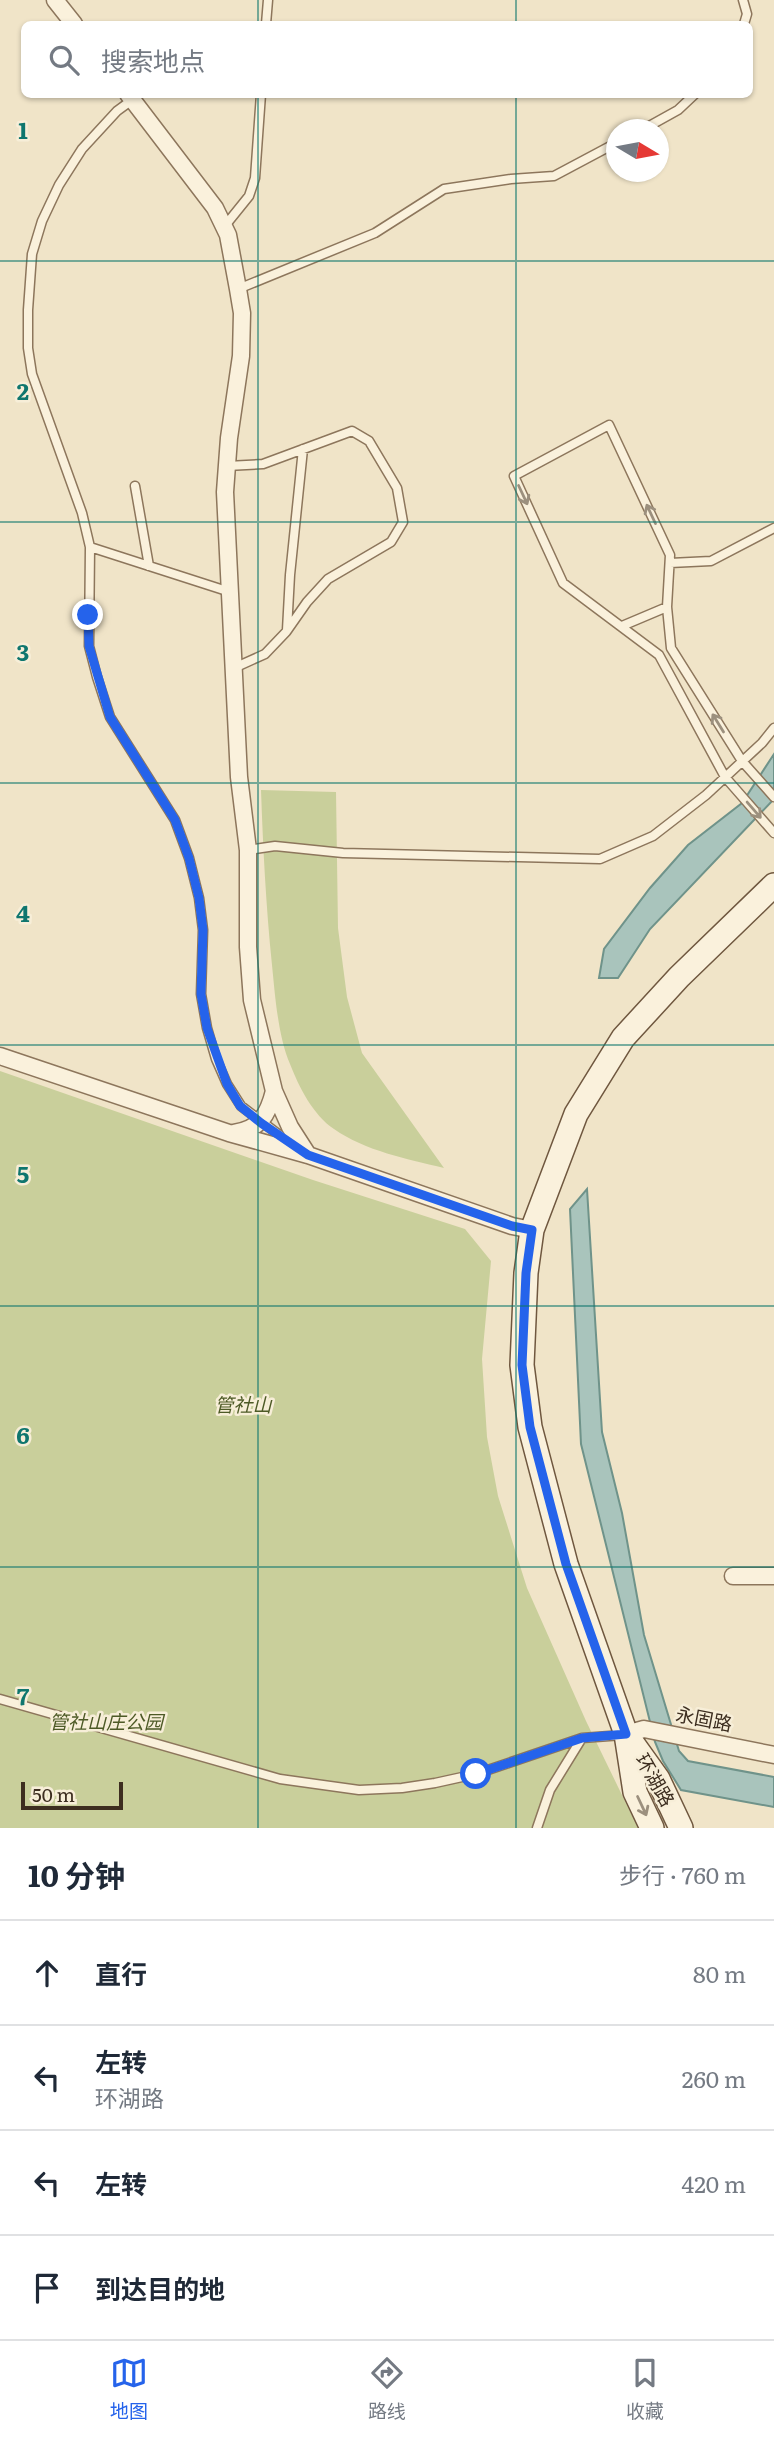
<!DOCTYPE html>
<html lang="zh">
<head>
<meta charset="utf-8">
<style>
  body { margin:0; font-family:Literata,"Noto Sans SC",serif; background:#f2f2f3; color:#1f2937 }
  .compass { position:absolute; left:606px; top:119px; width:63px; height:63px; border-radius:50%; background:#fff; box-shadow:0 2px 5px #0004; rotate:100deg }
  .scale { position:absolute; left:21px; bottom:18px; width:102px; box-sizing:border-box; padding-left:7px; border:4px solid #3d2e20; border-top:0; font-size:19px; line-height:24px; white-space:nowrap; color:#3d2e20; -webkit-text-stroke:5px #f7eed8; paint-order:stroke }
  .stop { position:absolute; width:21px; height:21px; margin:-16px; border:5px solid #2563eb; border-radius:50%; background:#fff }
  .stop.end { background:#2563eb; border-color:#fff; box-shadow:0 2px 7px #0008 }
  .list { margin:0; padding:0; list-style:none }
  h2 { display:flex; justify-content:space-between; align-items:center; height:91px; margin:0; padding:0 28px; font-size:30px }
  h2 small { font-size:23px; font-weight:400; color:#747a83 }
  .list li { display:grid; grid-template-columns:46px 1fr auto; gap:21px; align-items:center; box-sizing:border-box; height:105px; padding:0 28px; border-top:2px solid #e0e1e3 }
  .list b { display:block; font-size:26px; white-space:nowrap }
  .list p { margin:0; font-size:23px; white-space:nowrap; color:#747a83 }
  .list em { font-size:23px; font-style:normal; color:#747a83 }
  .icon { flex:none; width:38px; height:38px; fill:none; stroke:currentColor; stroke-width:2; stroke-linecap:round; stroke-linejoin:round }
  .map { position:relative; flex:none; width:774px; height:1828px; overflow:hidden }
  .search { position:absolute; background:#fff; box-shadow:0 2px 5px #0004; left:21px; right:21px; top:21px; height:77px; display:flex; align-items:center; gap:18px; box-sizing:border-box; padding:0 24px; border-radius:10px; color:#747a83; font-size:26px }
  .sheet { height:511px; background:#fff }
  nav { display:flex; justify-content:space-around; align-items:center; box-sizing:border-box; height:98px; border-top:2px solid #e0e1e3; background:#fff; font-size:19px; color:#747a83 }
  nav a { display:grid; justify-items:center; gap:4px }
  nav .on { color:#2563eb }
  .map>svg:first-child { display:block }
  .green { fill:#c9cf9b }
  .water { fill:#a9c4bc; stroke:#6f938a; stroke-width:2 }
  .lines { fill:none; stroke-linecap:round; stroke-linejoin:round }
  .lane-casing { stroke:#8d765c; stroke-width:11 }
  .street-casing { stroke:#8d765c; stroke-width:19 }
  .secondary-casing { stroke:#6f573f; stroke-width:26 }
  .lane { stroke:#faf1dc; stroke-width:8 }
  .street { stroke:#faf1dc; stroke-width:16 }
  .secondary { stroke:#faf1dc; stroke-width:23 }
  .oneway { stroke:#9c907e }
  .route { stroke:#2563eb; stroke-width:9 }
  .grid { fill:none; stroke:#0f766e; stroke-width:2; stroke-opacity:0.55 }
  .labels { text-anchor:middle; stroke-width:5; stroke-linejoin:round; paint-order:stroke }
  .park-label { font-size:19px; font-style:italic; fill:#4d5a26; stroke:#f7eed8 }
  .street-label { font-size:19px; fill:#3d2e20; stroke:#f7eed8 }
  .grid-label { font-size:23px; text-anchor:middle; font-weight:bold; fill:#0f766e; stroke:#f7eed8; stroke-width:5; stroke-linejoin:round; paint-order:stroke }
</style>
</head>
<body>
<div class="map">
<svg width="774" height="1828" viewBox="0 0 774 1828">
  <rect width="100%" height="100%" fill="#f0e4c8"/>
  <path class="green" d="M261,790L336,792L338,928L347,997L362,1053L444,1168C408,1159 365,1151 334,1129C313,1115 299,1087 290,1064C278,1037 275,994 272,965C266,906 263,848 261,790Z
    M0,1071L313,1180L465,1229L491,1261L482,1359L487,1437L498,1496L527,1588L586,1721L638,1828H0Z"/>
  <path class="water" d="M774,754V799L650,929L618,978H599L604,949L650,888L688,845L742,803Z
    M587,1189L602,1432L622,1513L644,1635L679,1751L688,1761L774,1777V1807L681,1790L663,1761L655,1742L581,1444L570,1209Z"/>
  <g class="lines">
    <g class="lane-casing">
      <path id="lane" d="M743,0L747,14L744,24
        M266,24L268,0
        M132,100L117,111L82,149L59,185L42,221L32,254L28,310V348L32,374L82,513L90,547L89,646L97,677L110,717L175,820L189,858L199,898L203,930L201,994L207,1028L216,1059L227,1084L241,1106L294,1146
        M642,130L678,110L695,94
        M224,227L249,196L255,178L261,94
        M238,289L375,233L444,189L511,179L554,176L616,143
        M227,466L263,464L352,431L369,441L397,488L403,522L391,542L328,579L307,602L286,632L265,654L234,668
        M135,486L149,566
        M90,547L230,592
        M670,563L711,561L774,528
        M622,626L667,607
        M287,630L290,575L303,449
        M774,797L742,761L671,648L667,607L670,555L609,425L514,476L563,583L659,655L725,777L774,833
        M248,850L275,846L343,853L600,859L653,836L706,795L762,743L774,728
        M0,1699L280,1779L359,1790L402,1788L435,1783L476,1774L582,1738L623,1735
        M537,1828L550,1790L582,1738"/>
    </g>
    <g class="street-casing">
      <path id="street" d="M55,0L74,24
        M128,94L215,208L228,235L238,289L242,313L241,356L229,438L225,492L239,777L248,850V947L252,1000L274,1091L290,1127L308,1155
        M0,1056L229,1133L308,1155L512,1226L532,1230
        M234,1133C260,1129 268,1115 274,1091
        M733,1576H774
        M626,1734L644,1729L774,1755"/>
    </g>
    <g class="secondary-casing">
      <path id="secondary" d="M628,1737L658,1779L681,1828
        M652,1828L635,1792L626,1734L566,1564L530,1427L522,1365L526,1273L532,1230L576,1114L623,1038L679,977L774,885"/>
    </g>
    <use href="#lane" class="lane"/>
    <use href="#street" class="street"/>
    <use href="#secondary" class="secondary"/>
  </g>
  <defs><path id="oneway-shaft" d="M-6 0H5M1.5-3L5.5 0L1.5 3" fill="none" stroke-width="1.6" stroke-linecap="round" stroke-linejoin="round" transform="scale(1.75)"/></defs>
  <g class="oneway">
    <use href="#oneway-shaft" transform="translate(523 495) rotate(65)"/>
    <use href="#oneway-shaft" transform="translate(651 514) rotate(-115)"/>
    <use href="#oneway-shaft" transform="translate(718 723) rotate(-122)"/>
    <use href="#oneway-shaft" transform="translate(754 810) rotate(49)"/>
    <use href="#oneway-shaft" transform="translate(642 1806) rotate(65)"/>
  </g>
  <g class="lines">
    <path class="route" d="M88,615L89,646L110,717L175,820L189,858L199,898L203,930L201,994L207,1028L227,1084L240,1106L261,1123L308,1155L512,1226L532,1230L526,1273L522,1365L530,1427L566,1564L626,1734L582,1738L476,1774"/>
  </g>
  <path class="grid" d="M258,0V24M516,0V24M258,94V1828M516,94V1828M0,261H774M0,522H774M0,783H774M0,1045H774M0,1306H774M0,1567H774"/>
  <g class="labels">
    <g class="park-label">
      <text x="243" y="1412">管社山</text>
      <text x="106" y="1729">管社山庄公园</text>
    </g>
    <g class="street-label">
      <text transform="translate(704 1719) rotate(11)" y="7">永固路</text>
      <text transform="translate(655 1780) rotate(60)" y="7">环湖路</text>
    </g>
  </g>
  <g class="grid-label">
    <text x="23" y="139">1</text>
    <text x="23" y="400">2</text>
    <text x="23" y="661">3</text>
    <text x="23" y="922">4</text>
    <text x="23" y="1183">5</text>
    <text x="23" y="1444">6</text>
    <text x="23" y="1705">7</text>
  </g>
</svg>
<svg class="compass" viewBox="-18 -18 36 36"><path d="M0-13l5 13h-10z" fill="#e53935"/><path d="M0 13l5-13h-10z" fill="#747a83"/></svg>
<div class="scale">50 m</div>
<div class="stop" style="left:476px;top:1774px"></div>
<div class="stop end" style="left:88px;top:615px"></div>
<div class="search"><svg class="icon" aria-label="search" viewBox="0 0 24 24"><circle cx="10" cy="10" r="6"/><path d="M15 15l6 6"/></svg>搜索地点</div>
</div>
<section class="sheet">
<h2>10 分钟<small>步行 · 760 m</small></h2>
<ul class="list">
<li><svg class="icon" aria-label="ahead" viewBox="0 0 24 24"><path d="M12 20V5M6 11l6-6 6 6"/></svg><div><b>直行</b></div><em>80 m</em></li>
<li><svg class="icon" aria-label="left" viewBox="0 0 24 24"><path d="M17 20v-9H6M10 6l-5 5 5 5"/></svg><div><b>左转</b><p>环湖路</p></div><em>260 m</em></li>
<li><svg class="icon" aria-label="left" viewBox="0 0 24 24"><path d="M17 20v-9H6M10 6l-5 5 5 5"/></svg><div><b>左转</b></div><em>420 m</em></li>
<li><svg class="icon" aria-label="arrive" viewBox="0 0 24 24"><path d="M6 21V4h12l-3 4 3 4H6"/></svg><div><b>到达目的地</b></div></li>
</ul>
</section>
<nav>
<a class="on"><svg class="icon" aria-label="map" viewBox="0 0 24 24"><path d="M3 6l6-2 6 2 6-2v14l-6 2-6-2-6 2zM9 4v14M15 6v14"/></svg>地图</a>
<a><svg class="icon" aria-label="directions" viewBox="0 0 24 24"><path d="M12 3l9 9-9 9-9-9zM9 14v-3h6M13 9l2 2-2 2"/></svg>路线</a>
<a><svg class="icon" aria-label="saved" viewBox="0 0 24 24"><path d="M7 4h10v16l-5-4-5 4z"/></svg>收藏</a>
</nav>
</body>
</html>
